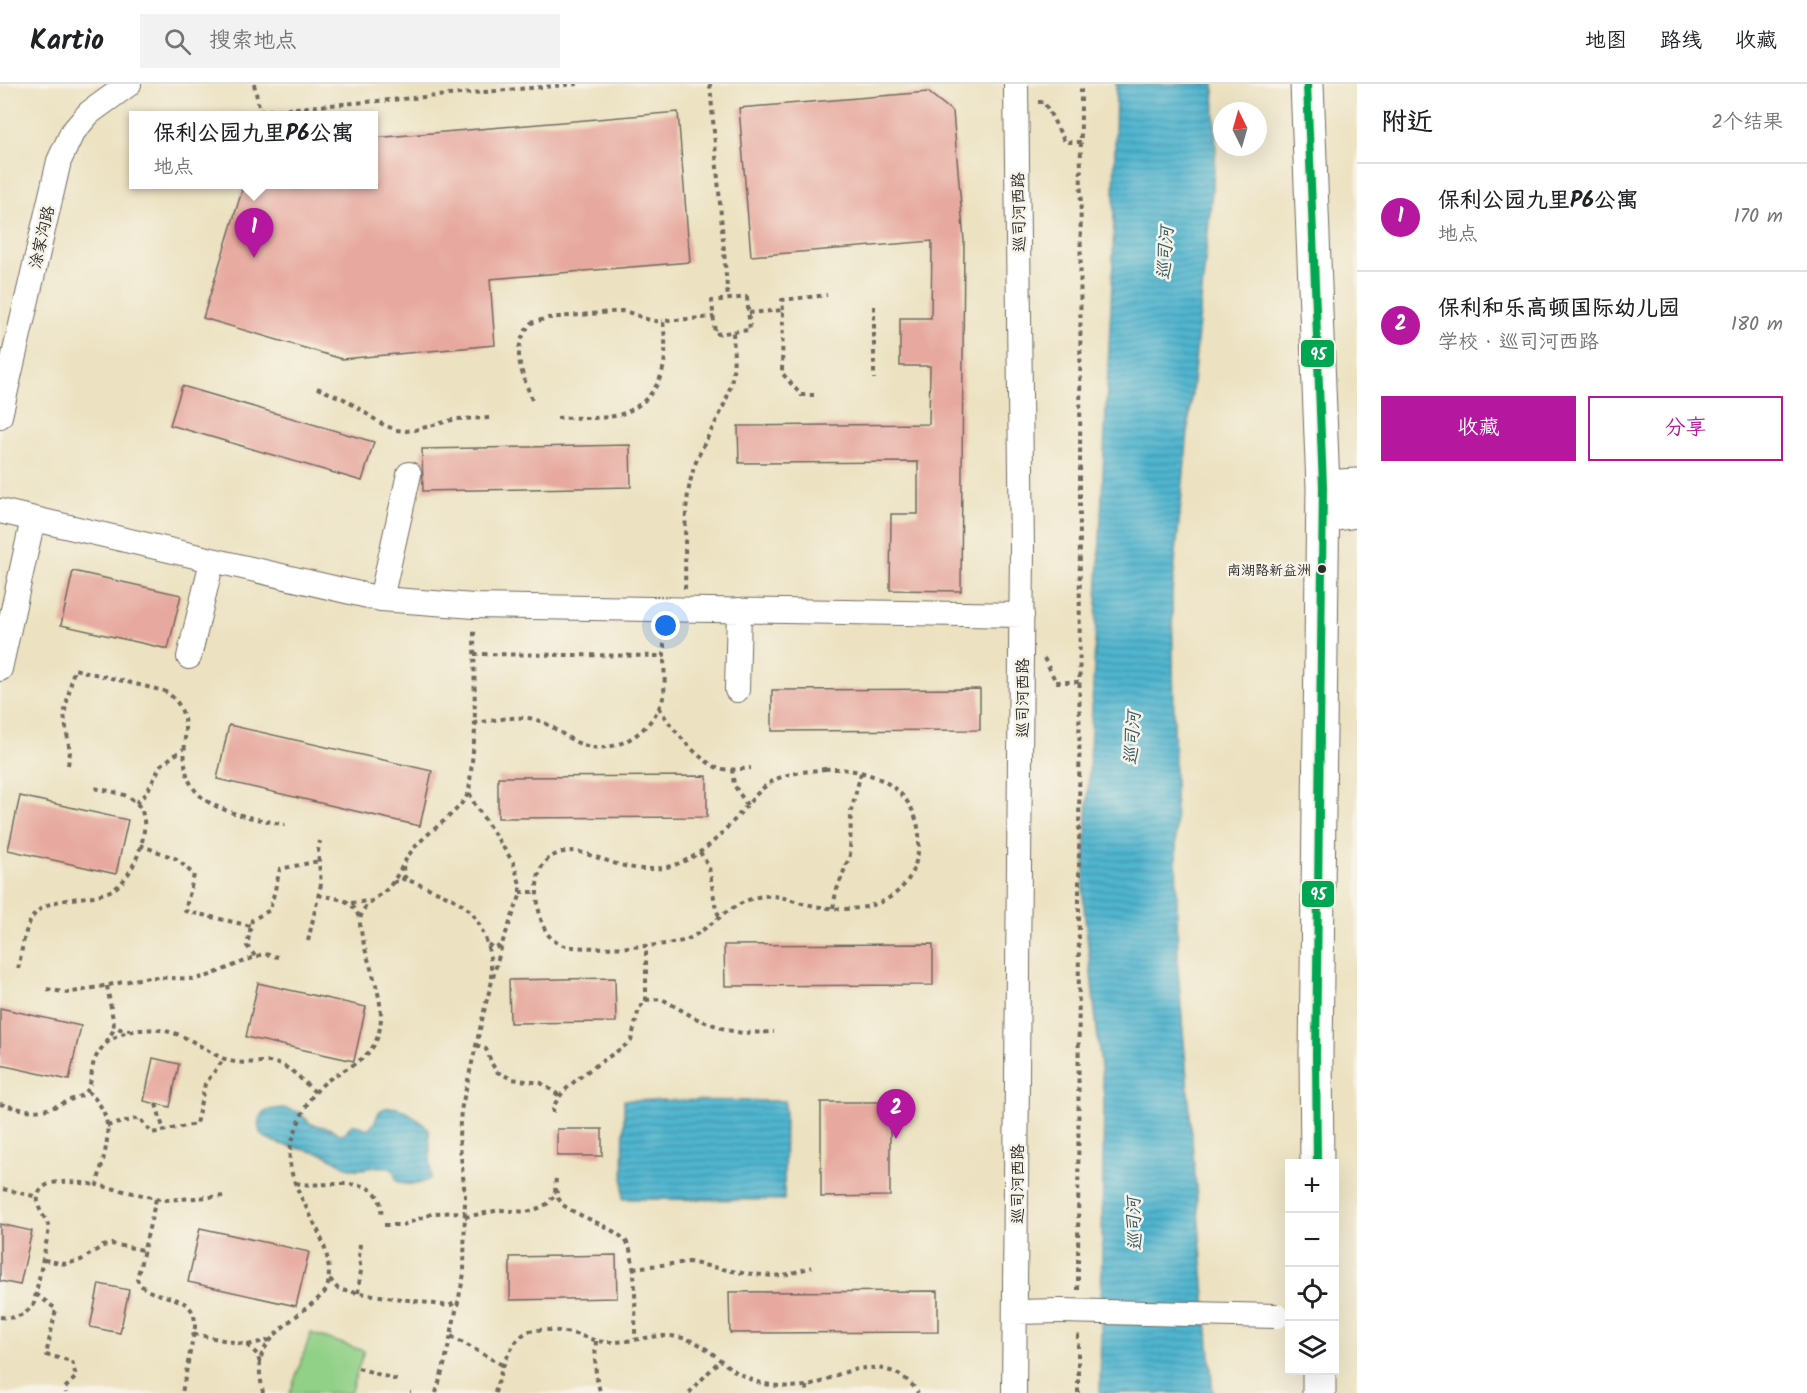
<!DOCTYPE html>
<html lang="zh">
<head>
<meta charset="utf-8">
<style>
  body { margin:0; font-family:Kalam,"LXGW WenKai TC",sans-serif; background:#f2f2f2; color:#202124 }
  .controls { position:absolute; right:18px; bottom:18px; display:grid; overflow:hidden; border-radius:0px; box-shadow:0 6px 24px #0002 }
  .controls button { width:54px; height:54px; display:grid; place-items:center; padding:0; border:0; border-bottom:2px solid #e0e0e0; background:#fff; color:#202124; font:30px sans-serif }
  .compass { position:absolute; left:1213px; top:18px; width:54px; height:54px; border-radius:50%; background:#fff; box-shadow:0 6px 24px #0002; rotate:355deg }
  .you { position:absolute; left:666px; top:542px; width:21px; height:21px; margin:-15px; border:4px solid #fff; border-radius:50%; background:#1a73e8; box-shadow:0 0 0 9px #1a73e833 }
  .badge { display:grid; place-items:center; width:39px; height:39px; border-radius:50%; background:#b5179e; color:#fff; font-size:20px; font-weight:700 }
  .pin { position:absolute; translate:-50% -50px; filter:drop-shadow(0 2px 3px #0008) }
  .pin::after { content:''; position:absolute; top:32px; width:21px; height:18px; background:inherit; clip-path:polygon(0 0,100% 0,50% 100%) }
  .popup { position:absolute; left:129px; top:27px; width:249px; height:78px; box-sizing:border-box; display:grid; place-content:center; border-radius:0px; background:#fff; filter:drop-shadow(0 2px 4px #0005); font-size:20px; white-space:nowrap; color:#757577 }
  .popup b { font-size:22px; color:#202124 }
  .popup::after { content:''; position:absolute; left:50%; top:100%; margin-left:-12px; border:12px solid transparent; border-top-color:#fff }
  .list { margin:0; padding:0; list-style:none }
  h2 { display:flex; justify-content:space-between; align-items:center; height:78px; margin:0; padding:0 24px; font-size:26px }
  h2 small { font-size:20px; font-weight:400; color:#757577 }
  .list li { display:grid; grid-template-columns:39px 1fr auto; gap:18px; align-items:center; box-sizing:border-box; height:108px; padding:0 24px; border-top:2px solid #e0e0e0 }
  .list b { display:block; font-size:22px; white-space:nowrap }
  .list p { margin:0; font-size:20px; white-space:nowrap; color:#757577 }
  .list em { font-size:20px; font-style:normal; color:#757577 }
  .actions { display:flex; gap:12px; padding:18px 24px }
  .actions a { flex:1; padding:14px 0; border:2px solid #b5179e; border-radius:0px; text-align:center; font-size:21px; color:#b5179e }
  .actions .main { background:#b5179e; color:#fff }
  .icon { flex:none; width:33px; height:33px; fill:none; stroke:currentColor; stroke-width:2; stroke-linecap:round; stroke-linejoin:round }
  .map { position:relative; flex:none; width:1357px; height:1309px; overflow:hidden }
  header { display:flex; align-items:center; gap:36px; box-sizing:border-box; height:84px; padding:0 30px; background:#fff; border-bottom:2px solid #e0e0e0 }
  header strong { font-size:28px }
  nav { display:flex; gap:33px; margin-inline-start:auto; font-size:21px }
  .search { width:420px; height:54px; background:#f2f2f2; display:flex; align-items:center; gap:15px; box-sizing:border-box; padding:0 21px; border-radius:0px; color:#757577; font-size:22px }
  main { display:flex }
  aside { flex:1; background:#fff }
  .map>svg:first-child { display:block }
  .pitch { fill:#91d087; stroke:#5e7e59; stroke-width:1.5 }
  .water { fill:url(#water-rules); stroke:#3e707d; stroke-width:1.5 }
  .building { fill:#e7a99f }
  .lines { fill:none; stroke-linecap:round; stroke-linejoin:round }
  .street-casing { stroke:#6f6b60; stroke-width:26 }
  .secondary-casing { stroke:#6f6b60; stroke-width:35 }
  .path { stroke:#6f6b60; stroke-width:4; stroke-dasharray:4.5 4.5; stroke-linecap:butt }
  .street { stroke:#fff; stroke-width:24 }
  .secondary { stroke:#fff; stroke-width:33 }
  .street-bridge-casing { stroke:#6f6b60; stroke-width:26; stroke-linecap:butt }
  .street-bridge { stroke:#fff; stroke-width:24 }
  .bus-1-casing { stroke:#f7f3e8; stroke-width:12 }
  .bus-1 { stroke:#00a651; stroke-width:8 }
  .bus-dot { fill:#2b2b2b; stroke:#f7f3e8; stroke-width:2 }
  .labels { text-anchor:middle; stroke-width:5; stroke-linejoin:round; paint-order:stroke }
  .bus-label { font-size:14px; fill:#2b2b2b; stroke:#f7f3e8; text-anchor:end }
  .street-label { font-size:16px; fill:#2b2b2b; stroke:#f7f3e8 }
  .water-label { font-size:18px; font-style:italic; fill:#385b64; stroke:#f7f3e8 }
  .line-badge { stroke:#f7f3e8; stroke-width:2 }
  .badge-label { font-size:16px; text-anchor:middle; font-weight:bold; fill:#fff }
</style>
</head>
<body>
<header>
<strong>Kartio</strong>
<div class="search"><svg class="icon" aria-label="search" viewBox="0 0 24 24"><circle cx="10" cy="10" r="6"/><path d="M15 15l6 6"/></svg>搜索地点</div>
<nav><a>地图</a><a>路线</a><a>收藏</a></nav>
</header>
<main>
<div class="map">
<svg width="1357" height="1309" viewBox="0 0 1357 1309">
  <defs>
    <pattern id="water-rules" width="6" height="5" patternUnits="userSpaceOnUse" patternTransform="scale(1.5)"><rect width="6" height="5" fill="#50b5cf"/><path d="M0 2.5h6" fill="none" stroke="#4393a8"/></pattern>
  </defs>
  <rect width="100%" height="100%" fill="#f7f3e8"/>
  <filter id="ink" filterUnits="userSpaceOnUse"><feTurbulence type="fractalNoise" baseFrequency=".0167" numOctaves="2"/><feDisplacementMap in="SourceGraphic" scale="12" xChannelSelector="R" yChannelSelector="G"/><feConvolveMatrix kernelMatrix="1 2 1 2 8 2 1 2 1" color-interpolation-filters="sRGB"/></filter>
  <filter id="wash" filterUnits="userSpaceOnUse"><feTurbulence type="fractalNoise" baseFrequency=".008" numOctaves="4" result="noise"/><feDisplacementMap in="SourceGraphic" scale="24" xChannelSelector="R" yChannelSelector="G"/><feGaussianBlur stdDeviation="1.35" result="paint"/><feColorMatrix in="noise" values="0 0 0 0 0 0 0 0 0 0 0 0 0 0 0 0 0 1.4 0 .05"/><feComposite in="paint" operator="in"/></filter>
  <g filter="url(#wash)">
    <rect width="100%" height="100%" fill="#ece2c1"/>
    <path class="pitch" d="M311,1249L364,1267L350,1309H290Z"/>
    <path class="water" d="M1116,0H1214L1216,67L1172,509L1178,885L1213,1309H1100L1104,1013L1083,814L1113,178Z
      M624,1016L785,1017L784,1116L623,1115Z
      M283,1024L299,1028L311,1040L332,1045L339,1050L345,1049C352,1037 357,1041 368,1045C379,1038 376,1029 381,1026C396,1016 420,1036 429,1046L431,1094C421,1101 407,1103 396,1096L394,1087C383,1077 368,1087 354,1085C343,1084 335,1075 325,1071C306,1064 273,1063 260,1049C254,1029 266,1025 283,1024Z"/>
    <g id="blocks">
      <path class="building" d="M928,8L953,28L964,157L961,507L890,506L891,430H918V378L739,379L738,342L929,340L930,282H900V234H931L932,157L751,172L739,24Z
        M678,28L690,178L490,195L495,261L342,275L203,234L244,100H374V54Z
        M182,302L374,358L362,397L170,341Z
        M630,361L631,403L423,407L422,365Z
        M73,487L181,511L168,565L61,541Z
        M980,605V646L772,647V606Z
        M229,641L432,687L420,742L217,695Z
        M707,692V733L498,734V693Z
        M20,712L128,736L116,790L8,766Z
        M933,860V901L725,902L724,861Z
        M615,894L616,938L510,939L509,896Z
        M258,899L366,923L354,977L246,953Z
        M0,924L81,942L69,996L0,981Z
        M153,974L179,980L170,1023L144,1017Z
        M821,1018H890V1112L821,1113Z
        M557,1045H602V1072H557Z
        M0,1140L32,1147L20,1201L0,1197Z
        M200,1144L309,1168L296,1222L188,1198Z
        M616,1171L617,1214L510,1216V1173Z
        M99,1200L129,1206L120,1249L90,1243Z
        M938,1207V1248L730,1249L729,1208Z"/>
    </g>
  </g>
  <g filter="url(#ink)">
    <use href="#blocks" fill-opacity="0" stroke="#6f6b60" stroke-width="1.5"/>
    <g class="lines">
      <g class="street-casing">
        <path id="street" d="M0,332L59,77L72,49L89,29L129,0
          M0,427L381,515L474,522L1022,531
          M381,515L409,390
          M189,573L212,477
          M0,585L33,435
          M737,606L739,526
          M1016,1228L1060,1227
          M1014,1309L1022,464L1016,0"/>
      </g>
      <g class="secondary-casing">
        <path id="secondary" d="M1307,0L1323,403L1316,971L1317,1080
          M1323,403L1357,401
          M1323,432L1357,427
          M1319,1309V1286"/>
      </g>
      <path class="path" d="M254,0L260,27L578,0
        M710,0L728,215
        M1038,18H1044L1065,58H1081
        M747,213L750,246L715,250L712,217Z
        M874,222V295
        M783,226L782,216L827,211
        M749,229L783,226L782,289L801,311H814
        M317,304L344,315L382,340L396,346L406,347L415,346L456,335L493,334
        M532,316C522,287 509,267 531,239L548,234L622,227C637,229 647,239 663,237
        M557,334C573,333 591,335 608,333C641,329 664,303 665,270C666,259 664,248 663,237L714,233
        M685,505C686,467 682,424 693,387C701,359 721,335 729,307C735,288 734,268 733,248
        M474,570L664,572V547
        M1044,574L1056,598H1080
        M659,623C669,642 698,676 718,684C728,687 741,685 751,684
        M474,639C493,637 515,631 534,635C553,640 566,655 583,661C617,672 653,646 663,614C666,601 664,585 664,572
        M68,681L70,668L64,631L74,585L164,607C210,634 158,687 210,719C233,732 260,735 285,741
        M732,685L734,701L747,721
        M825,685C869,683 914,702 919,750C920,768 915,788 904,801C880,829 840,828 806,820C789,816 775,809 758,813C731,819 712,843 688,855C672,863 578,867 562,861C545,855 540,836 538,820C534,791 540,767 575,767C599,772 621,785 647,785C688,786 717,757 742,727C751,717 760,705 771,698C787,688 807,688 825,685Z
        M136,719L146,710L161,681L183,665
        M140,761L177,775L194,791L185,827L251,842
        M700,768L709,783L716,826L720,833
        M403,782L404,792L408,796
        M393,799L402,795L408,796C425,803 444,809 460,819C482,833 493,869 491,894
        M520,808H537
        M318,811C336,815 353,813 359,834
        M351,819L370,817
        M833,824L836,808L850,771L851,727L861,689
        M308,857L321,800L318,767L320,757
        M488,860L493,864L498,863L501,859
        M255,872L247,862L252,836L270,826L280,785L319,777
        M18,885C22,869 24,840 36,829C54,810 92,818 114,805C132,794 149,752 143,731C142,725 138,720 133,716C123,708 107,707 94,704
        M107,902L114,941L120,945L130,946
        M47,905L68,909L149,893L195,895L208,892L260,871L265,870L278,873
        M646,917V862
        M106,958L113,947L114,940
        M476,961L486,965L492,980L497,988L512,995L541,999L560,1012
        M87,1007C120,1034 105,1065 97,1101L165,1116L225,1112
        M0,1020C32,1028 39,1031 70,1016C75,1014 83,1012 86,1008C92,1001 91,989 93,981C101,952 132,943 159,946C189,949 205,969 230,977C242,980 254,978 266,978C288,978 300,995 315,1008
        M156,1020L164,1047
        M553,1029C552,1004 612,973 631,957L639,924L646,916L662,915L695,934L727,946L742,949L774,948
        M107,1042L139,1034L152,1049L196,1040L205,1000L224,975
        M296,1099C326,1106 386,1084 381,1133
        M3,1105L38,1113
        M556,1105L558,1114L563,1121C581,1134 607,1140 624,1155C638,1166 635,1235 635,1255
        M156,1115L137,1195C148,1221 197,1203 195,1243L182,1309
        M465,1133L500,1126L527,1128L539,1124L547,1120L555,1111L556,1092
        M384,1141H403L434,1129L465,1128
        M44,1176L66,1180L81,1176L103,1162L112,1160L143,1166
        M633,1184L689,1178L742,1189L774,1192L789,1190L812,1183
        M330,1195L338,1205L346,1207L449,1222L458,1217
        M1078,1206L1081,0
        M358,1209L361,1186L359,1175L360,1159
        M36,1210L56,1225L46,1271L72,1277L76,1293L65,1304L66,1309
        M0,1233C15,1235 26,1232 34,1219L49,1145C48,1135 39,1129 38,1119C34,1089 81,1099 97,1101
        M194,1250L247,1261L257,1270L260,1279
        M451,1252L504,1282
        M596,1257C595,1274 594,1292 601,1309
        M248,1261L269,1256
        M358,1284L397,1296
        M807,1302V1309
        M263,1309C261,1297 258,1284 261,1273C267,1252 298,1231 314,1218C320,1213 327,1208 328,1200C336,1150 285,1110 290,1067C291,1059 294,1052 296,1045C304,1024 312,1007 331,994C346,984 364,978 374,961C392,927 370,890 363,856C361,847 358,838 362,829C366,818 380,813 388,804C399,792 404,775 415,763C432,744 458,730 469,708
        M410,1309H411
        M436,1309L445,1278L464,1190L465,1112L459,1052L461,1026L486,919L503,857L520,812V800L513,778L475,721L469,708L475,647L474,544
        M495,1309C499,1291 511,1253 530,1247C542,1244 559,1247 571,1249C585,1252 597,1259 611,1258C641,1258 662,1245 692,1257C707,1263 717,1274 729,1283C744,1294 761,1301 780,1302C790,1303 801,1303 812,1301C824,1298 834,1291 846,1288C873,1279 903,1284 918,1309
        M689,1309L720,1276
        M1078,1309V1250"/>
      <use href="#street" class="street"/>
      <use href="#secondary" class="secondary"/>
      <g class="street-bridge-casing">
        <path id="street-bridge" d="M1060,1227L1277,1232"/>
      </g>
      <use href="#street-bridge" class="street-bridge"/>
      <g class="bus-1-casing">
        <path id="bus-1" d="M1307,0L1323,403L1316,971L1317,1080"/>
      </g>
      <use href="#bus-1" class="bus-1"/>
    </g>
  </g>
  <circle class="bus-dot" cx="1322" cy="485" r="5"/>
  <g class="labels">
    <g class="bus-label">
      <text x="1311" y="491">南湖路新益洲</text>
    </g>
    <g class="street-label">
      <text transform="translate(1018 128) rotate(-91)" y="6">巡司河西路</text>
      <text transform="translate(41 153) rotate(-77)" y="6">涂家沟路</text>
      <text transform="translate(1022 614) rotate(-90)" y="6">巡司河西路</text>
      <text transform="translate(1017 1100) rotate(-90)" y="6">巡司河西路</text>
    </g>
    <g class="water-label">
      <text transform="translate(1165 169) rotate(-86)" y="6">巡司河</text>
      <text transform="translate(1132 654) rotate(-86)" y="6">巡司河</text>
      <text transform="translate(1134 1140) rotate(-92)" y="6">巡司河</text>
    </g>
  </g>
  <g class="line-badge">
    <rect x="1300" y="255" width="35" height="29" rx="6" fill="#00a651"/>
    <rect x="1301" y="796" width="34" height="28" rx="6" fill="#00a651"/>
  </g>
  <g class="badge-label">
    <text x="1318" y="276">95</text>
    <text x="1318" y="816">95</text>
  </g>
</svg>
<div class="controls">
<button>+</button>
<button>−</button>
<button><svg class="icon" aria-label="locate" viewBox="0 0 24 24"><circle cx="12" cy="12" r="6"/><path d="M12 2v4M12 18v4M2 12h4M18 12h4"/></svg></button>
<button><svg class="icon" aria-label="layers" viewBox="0 0 24 24"><path d="M12 4l9 5-9 5-9-5zM3 14l9 5 9-5"/></svg></button>
</div>
<svg class="compass" viewBox="-18 -18 36 36"><path d="M0-13l5 13h-10z" fill="#e53935"/><path d="M0 13l5-13h-10z" fill="#757577"/></svg>
<div class="you"></div>
<div class="pin badge" style="left:254px;top:174px">1</div>
<div class="popup"><b>保利公园九里P6公寓</b>地点</div>
<div class="pin badge" style="left:896px;top:1055px">2</div>
</div>
<aside>
<h2>附近<small>2个结果</small></h2>
<ul class="list">
<li><span class="badge">1</span><div><b>保利公园九里P6公寓</b><p>地点</p></div><em>170 m</em></li>
<li><span class="badge">2</span><div><b>保利和乐高顿国际幼儿园</b><p>学校 · 巡司河西路</p></div><em>180 m</em></li>
</ul>
<div class="actions"><a class="main">收藏</a><a>分享</a></div>
</aside>
</main>
</body>
</html>
